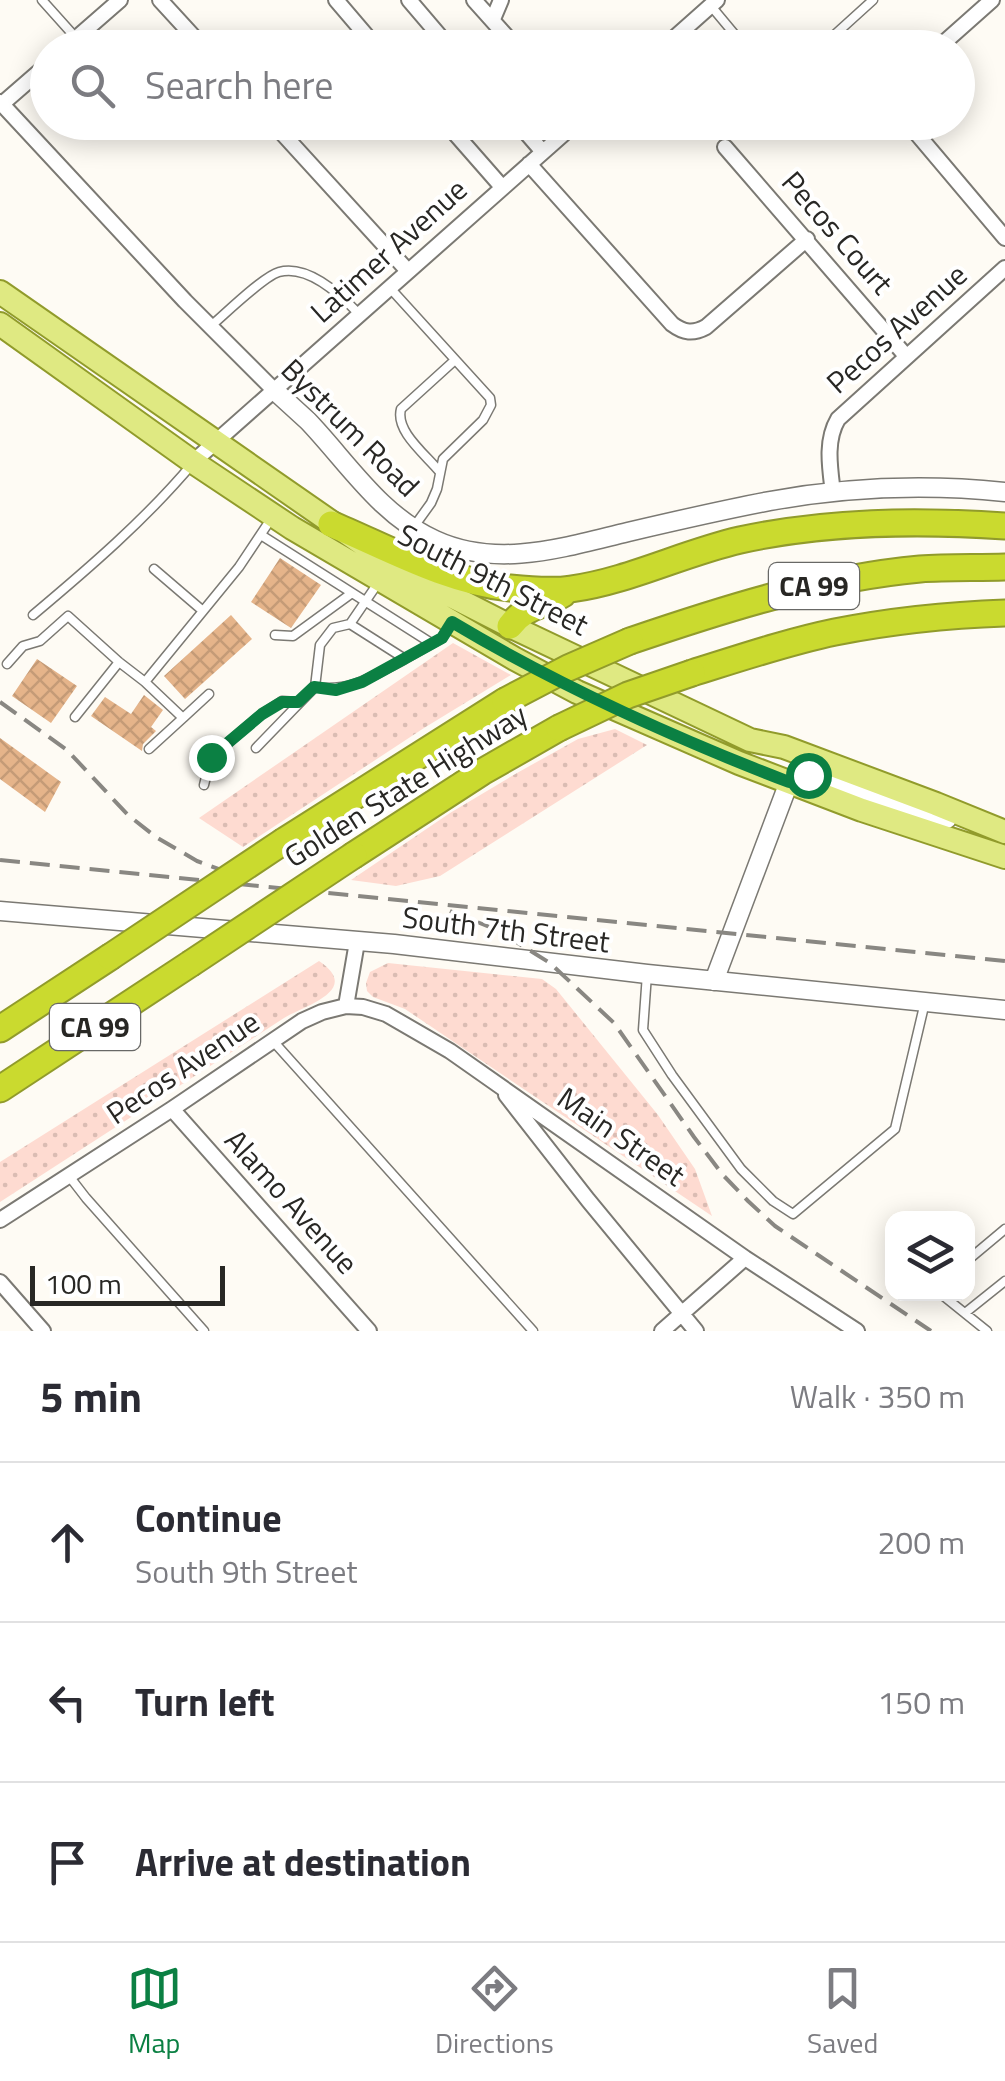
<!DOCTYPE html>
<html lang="en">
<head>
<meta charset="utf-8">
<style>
  body { margin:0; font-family:"Titillium Web",sans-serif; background:#f2f2f3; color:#2b2b33 }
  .controls { position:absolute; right:30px; bottom:30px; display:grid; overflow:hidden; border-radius:20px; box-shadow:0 5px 25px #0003 }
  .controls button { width:90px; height:90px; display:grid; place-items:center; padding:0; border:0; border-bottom:2px solid #e1e1e2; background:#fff; color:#2b2b33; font:50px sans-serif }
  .scale { position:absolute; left:30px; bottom:25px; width:195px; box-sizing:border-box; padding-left:10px; border:5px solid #282724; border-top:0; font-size:28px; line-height:35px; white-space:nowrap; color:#282724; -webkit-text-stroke:8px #fff; paint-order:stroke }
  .stop { position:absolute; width:30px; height:30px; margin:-22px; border:8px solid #0b8043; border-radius:50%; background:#fff }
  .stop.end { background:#0b8043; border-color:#fff; box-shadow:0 2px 10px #0008 }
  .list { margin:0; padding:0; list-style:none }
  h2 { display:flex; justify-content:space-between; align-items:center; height:130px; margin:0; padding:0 40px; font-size:42px }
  h2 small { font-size:32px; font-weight:400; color:#7c7c81 }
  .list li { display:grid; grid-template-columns:65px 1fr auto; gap:30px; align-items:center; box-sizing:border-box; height:160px; padding:0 40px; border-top:2px solid #e1e1e2 }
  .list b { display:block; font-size:38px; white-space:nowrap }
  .list p { margin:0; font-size:32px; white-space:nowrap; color:#7c7c81 }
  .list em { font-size:32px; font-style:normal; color:#7c7c81 }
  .icon { flex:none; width:55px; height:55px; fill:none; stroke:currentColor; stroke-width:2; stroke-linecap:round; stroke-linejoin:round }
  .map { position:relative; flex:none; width:1005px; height:1331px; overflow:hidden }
  .search { position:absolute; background:#fff; box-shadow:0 5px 25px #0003; left:30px; right:30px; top:30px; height:110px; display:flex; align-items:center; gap:25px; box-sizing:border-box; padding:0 35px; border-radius:55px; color:#7c7c81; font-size:38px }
  .sheet { height:610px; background:#fff }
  nav { display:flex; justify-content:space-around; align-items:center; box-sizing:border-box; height:140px; border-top:2px solid #e1e1e2; background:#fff; font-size:28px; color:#7c7c81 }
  nav a { display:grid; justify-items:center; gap:5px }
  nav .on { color:#0b8043 }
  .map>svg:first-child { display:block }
  .grass { fill:url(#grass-dots) }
  .building { fill:url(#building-cross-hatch) }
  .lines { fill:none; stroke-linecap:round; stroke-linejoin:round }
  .service-casing { stroke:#7b7973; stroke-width:11 }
  .minor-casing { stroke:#7b7973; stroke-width:18 }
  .tertiary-casing { stroke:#7b7973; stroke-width:21 }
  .primary-casing { stroke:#919b2b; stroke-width:26 }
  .motorway-casing { stroke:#919b2b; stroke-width:29 }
  .service { stroke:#fff; stroke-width:8 }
  .minor { stroke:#fff; stroke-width:14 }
  .tertiary { stroke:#fff; stroke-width:18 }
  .primary { stroke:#dfe982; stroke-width:22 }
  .motorway { stroke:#cada2f; stroke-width:25 }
  .rail { stroke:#898782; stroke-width:4; stroke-dasharray:20 10; stroke-linecap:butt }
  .motorway-bridge-casing { stroke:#919b2b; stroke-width:29; stroke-linecap:butt }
  .motorway-bridge { stroke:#cada2f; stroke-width:25 }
  .route { stroke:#0b8043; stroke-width:12 }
  .labels { text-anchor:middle; stroke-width:8; stroke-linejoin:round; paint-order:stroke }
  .shield { fill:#fff; stroke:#686866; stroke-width:2.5 }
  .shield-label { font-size:28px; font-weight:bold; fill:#282724 }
  .street-label { font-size:30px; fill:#282724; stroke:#fff }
</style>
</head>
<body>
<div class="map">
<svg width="1005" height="1331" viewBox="0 0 1005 1331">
  <defs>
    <pattern id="grass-dots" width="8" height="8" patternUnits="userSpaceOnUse" patternTransform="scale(2.5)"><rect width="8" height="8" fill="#fedbd1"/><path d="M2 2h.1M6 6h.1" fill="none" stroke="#dabcb3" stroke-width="1.8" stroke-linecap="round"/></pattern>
    <pattern id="building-cross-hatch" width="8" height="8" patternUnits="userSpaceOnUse" patternTransform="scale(2.5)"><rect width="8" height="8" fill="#e5b48a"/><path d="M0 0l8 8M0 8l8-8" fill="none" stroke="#c49b77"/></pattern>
  </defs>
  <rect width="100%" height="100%" fill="#fefbf4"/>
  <path class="grass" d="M453,643L511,675L424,728L243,847L199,818Z
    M615,729L647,745L440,876L396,886L351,880L450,813L517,773L578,739Z
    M319,961C362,990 306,1005 284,1018L0,1202V1162Z
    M388,963L542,979L556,989L658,1115L695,1169L712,1216L405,1009L373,997L367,991L366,983L370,972Z"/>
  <path class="building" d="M280,558L321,585L291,628L251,602Z
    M231,615L252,639L185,699L164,676Z
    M37,659L77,686L51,723L12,696Z
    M144,695L163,710L151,727L156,731L143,744L142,751L91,716L105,697L131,714Z
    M0,738L61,782L45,812L0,779Z"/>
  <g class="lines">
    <g class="service-casing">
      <path id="service" d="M42,0L76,38
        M711,6L746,48
        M820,48L873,0
        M390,288L490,398L491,405L483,420L443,459L437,489L431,503L413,528
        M212,325C226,313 264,276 279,272C308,264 341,295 359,314
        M439,471C425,454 395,431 401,409L455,360
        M261,535L431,643
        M154,569L203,611
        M378,583L350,624L405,659L442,638L449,626
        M33,615C89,568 146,519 193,463
        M275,635L293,636L352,593
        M7,664L23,646L40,641L68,616L119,662L145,682L239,567L271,519
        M145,682L183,718L149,749
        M315,687L320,645L333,628L350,624
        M75,717L119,662
        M183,718L209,694
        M256,748L315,687C353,692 372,676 405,659
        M204,785L211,757L262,714L282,701L298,702
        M647,974L643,1030L672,1075L741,1169L773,1201L793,1214L895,1129L925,1002
        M273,1041L533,1331
        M69,1176L86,1198L204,1331
        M968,1260L1005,1229
        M941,1294L987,1331
        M965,1313L1005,1281"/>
    </g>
    <g class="minor-casing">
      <path id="minor" d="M160,0L204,48
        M336,0L377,48
        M409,0L450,48
        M474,0L517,48
        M493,19L501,0
        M65,48L120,0
        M663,48L717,0
        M938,48L992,0
        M0,102L185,301L274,390
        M2,104L48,64
        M272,122L407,270
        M445,122L502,187
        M517,122L543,152
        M907,122L1005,238
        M725,147L906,356
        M529,164L672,324C684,333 693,334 706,327L807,239
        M193,462L577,122
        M833,493C830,468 825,441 838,419L1005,268
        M346,1006L363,1007L386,1014L450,1051L745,1258L857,1331
        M506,1095L588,1200L696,1331
        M172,1109L369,1331
        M0,1220L172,1109L302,1021L322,1012L346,1006L357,942
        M0,1282L43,1331
        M662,1331L745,1258"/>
    </g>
    <g class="tertiary-casing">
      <path id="tertiary" d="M274,390C285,400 297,411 308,421C348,463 380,515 435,540C498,569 565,547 628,532C675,521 722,510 770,501C847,487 927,484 1005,492
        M0,911L394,944L647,974L1005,1010
        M714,981L789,782L799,776L808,775L902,808L926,812L947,819"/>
    </g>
    <g class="primary-casing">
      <path id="primary" d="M0,292L400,570L510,626L750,740L784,747L936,804L1005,832
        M0,324L193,462L292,528L515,659L577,692L739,763L862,810L1005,857"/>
    </g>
    <g class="motorway-casing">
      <path id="motorway" d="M331,524C388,548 448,582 510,588C530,590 552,592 571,589C629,581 683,553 740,540C827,521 916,520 1005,526
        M510,626C526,605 542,607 563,594
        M630,641C724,609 821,578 920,569C948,567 977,568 1005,567
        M692,673C740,658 787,642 835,632C891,621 948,615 1005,613
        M284,841L505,701
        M354,855L482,772L559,728
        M0,1029L110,957
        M0,1089L190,964"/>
    </g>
    <use href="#service" class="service"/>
    <use href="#minor" class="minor"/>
    <use href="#tertiary" class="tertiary"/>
    <use href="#primary" class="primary"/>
    <use href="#motorway" class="motorway"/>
    <path class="rail" d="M0,702L67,750L128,815L156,837L197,861L235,875
      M0,860L1005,961
      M450,911L497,930L550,963L614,1023L694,1137L723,1175L748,1201L775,1226L931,1331"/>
    <g class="motorway-bridge-casing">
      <path id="motorway-bridge" d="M505,701L568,668L630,641
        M559,728L628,695L692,673
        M110,957L284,841
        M190,964L354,855"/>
    </g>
    <use href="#motorway-bridge" class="motorway-bridge"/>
  </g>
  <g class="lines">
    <path class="route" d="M211,757L262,714L282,702H298L314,687L336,690L362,682L442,638L452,622C559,686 672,737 789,782L799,776L808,775"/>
  </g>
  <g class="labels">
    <g class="shield">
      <rect x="769" y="563" width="90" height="46" rx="8"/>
      <rect x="50" y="1004" width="90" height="46" rx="8"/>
    </g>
    <g class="shield-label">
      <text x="814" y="596">CA 99</text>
      <text x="95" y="1037">CA 99</text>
    </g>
    <g class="street-label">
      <text transform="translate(837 233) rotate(49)" y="10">Pecos Court</text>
      <text transform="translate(389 251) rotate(-42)" y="10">Latimer Avenue</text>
      <text transform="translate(897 329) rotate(-42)" y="10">Pecos Avenue</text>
      <text transform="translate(350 428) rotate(45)" y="10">Bystrum Road</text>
      <text transform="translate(493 580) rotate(27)" y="10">South 9th Street</text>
      <text transform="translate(406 786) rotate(-32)" y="10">Golden State Highway</text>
      <text transform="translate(506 930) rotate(7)" y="10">South 7th Street</text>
      <text transform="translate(183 1068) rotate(-34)" y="10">Pecos Avenue</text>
      <text transform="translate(621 1137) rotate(35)" y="10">Main Street</text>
      <text transform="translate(291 1202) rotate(48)" y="10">Alamo Avenue</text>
    </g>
  </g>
</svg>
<div class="controls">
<button><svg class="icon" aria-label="layers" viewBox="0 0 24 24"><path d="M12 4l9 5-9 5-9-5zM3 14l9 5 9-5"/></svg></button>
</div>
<div class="scale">100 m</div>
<div class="stop" style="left:808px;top:775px"></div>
<div class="stop end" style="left:211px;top:757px"></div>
<div class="search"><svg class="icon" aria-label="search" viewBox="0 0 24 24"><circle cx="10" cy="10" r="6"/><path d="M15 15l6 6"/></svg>Search here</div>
</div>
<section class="sheet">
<h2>5 min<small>Walk · 350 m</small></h2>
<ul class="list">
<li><svg class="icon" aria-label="ahead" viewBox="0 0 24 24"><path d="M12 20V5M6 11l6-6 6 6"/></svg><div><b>Continue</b><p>South 9th Street</p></div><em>200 m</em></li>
<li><svg class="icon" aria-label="left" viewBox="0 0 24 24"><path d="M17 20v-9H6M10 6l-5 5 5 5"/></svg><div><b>Turn left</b></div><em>150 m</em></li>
<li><svg class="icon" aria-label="arrive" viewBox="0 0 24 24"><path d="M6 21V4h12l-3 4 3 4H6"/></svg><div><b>Arrive at destination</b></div></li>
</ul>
</section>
<nav>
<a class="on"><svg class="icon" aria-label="map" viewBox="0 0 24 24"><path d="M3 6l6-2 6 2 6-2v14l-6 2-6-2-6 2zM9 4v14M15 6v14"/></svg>Map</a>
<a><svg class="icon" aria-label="directions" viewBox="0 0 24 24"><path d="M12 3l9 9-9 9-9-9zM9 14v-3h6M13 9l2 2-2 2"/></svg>Directions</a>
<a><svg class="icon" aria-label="saved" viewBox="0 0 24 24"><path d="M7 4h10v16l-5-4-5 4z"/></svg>Saved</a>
</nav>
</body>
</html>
